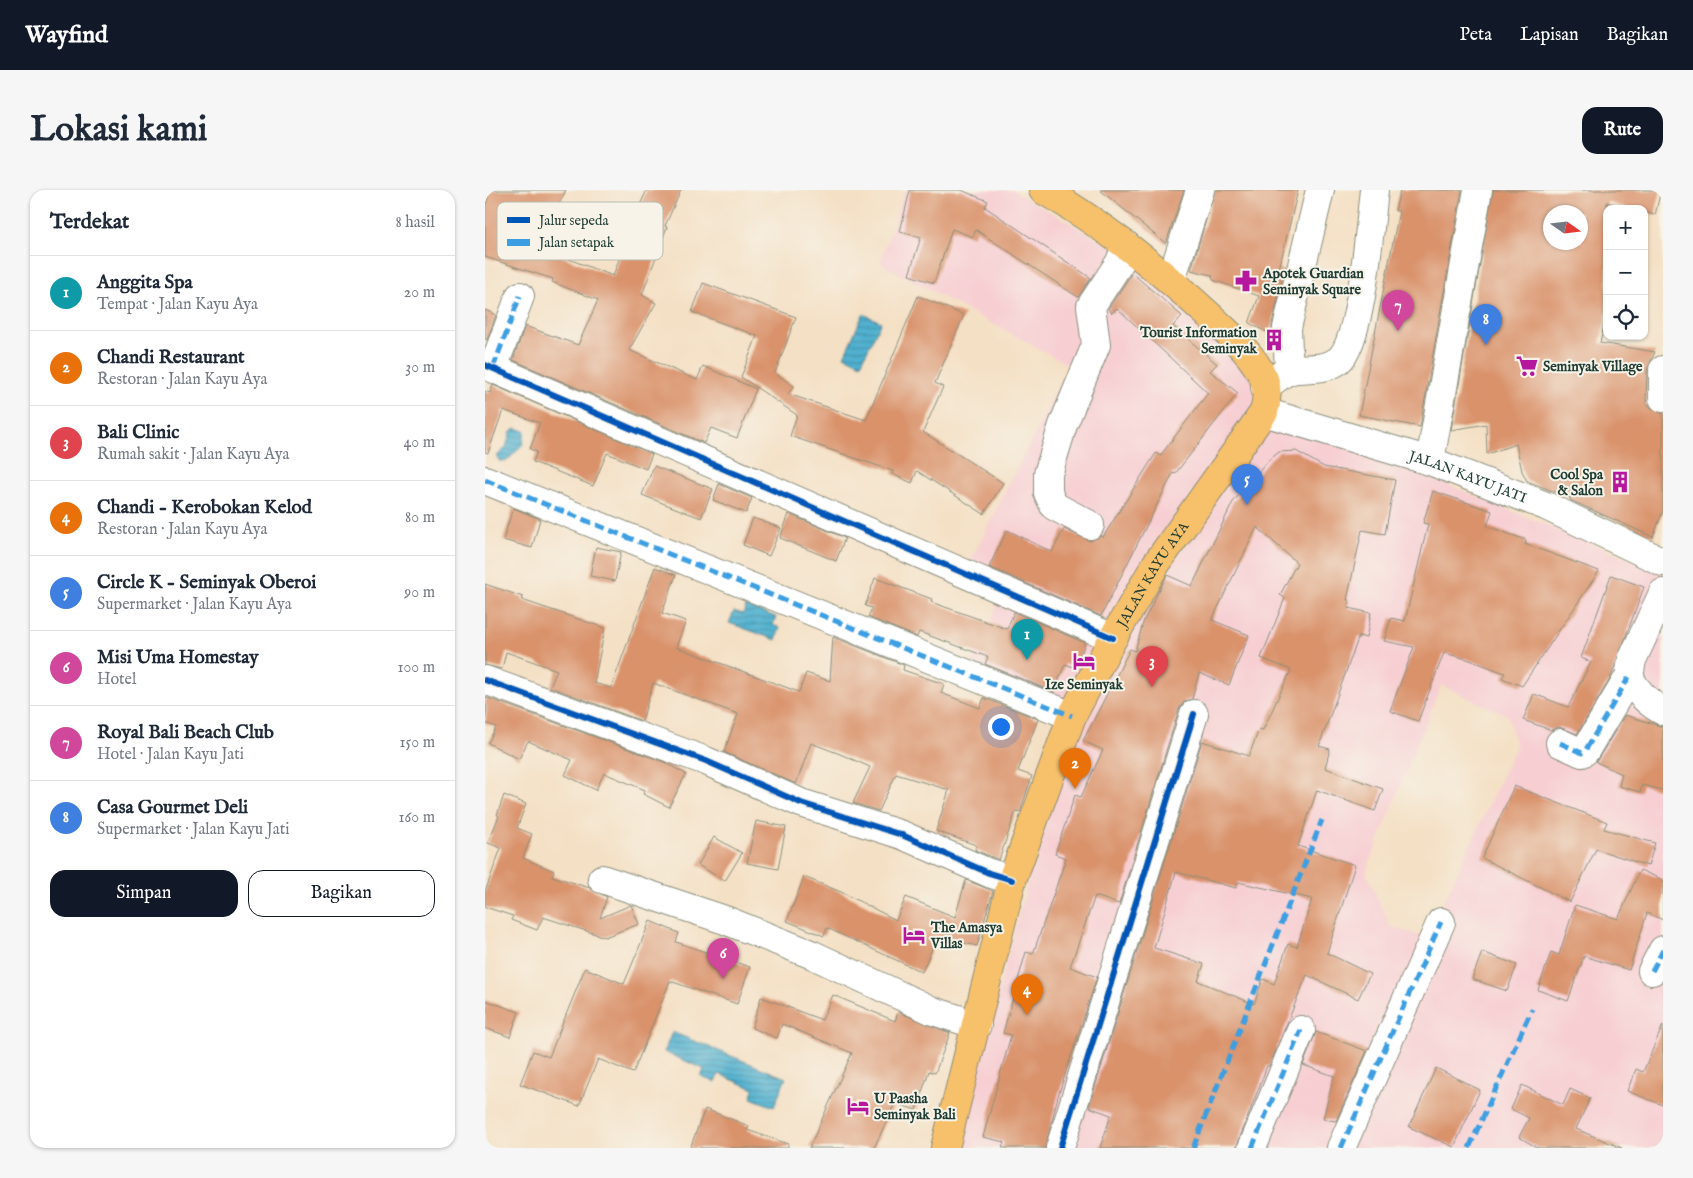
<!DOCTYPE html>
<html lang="id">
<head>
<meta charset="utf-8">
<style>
  body { margin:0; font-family:"IM FELL English",serif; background:#f6f6f7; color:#1f2937 }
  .controls { position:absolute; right:15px; top:15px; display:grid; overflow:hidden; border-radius:10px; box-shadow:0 1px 4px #0004 }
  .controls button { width:45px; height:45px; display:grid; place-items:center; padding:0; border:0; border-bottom:1px solid #e0e1e3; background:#fff; color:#1f2937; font:25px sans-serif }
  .compass { position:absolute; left:1058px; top:15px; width:45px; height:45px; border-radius:50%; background:#fff; box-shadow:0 1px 4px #0004; rotate:104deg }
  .you { position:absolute; left:515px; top:536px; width:18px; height:18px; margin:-12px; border:4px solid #fff; border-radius:50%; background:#1a73e8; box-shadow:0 0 0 8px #1a73e833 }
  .badge { display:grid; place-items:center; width:32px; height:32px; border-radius:50%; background:#111827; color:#fff; font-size:16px; font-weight:700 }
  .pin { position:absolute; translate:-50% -41px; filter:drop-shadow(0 1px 2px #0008) }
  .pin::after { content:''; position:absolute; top:26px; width:18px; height:15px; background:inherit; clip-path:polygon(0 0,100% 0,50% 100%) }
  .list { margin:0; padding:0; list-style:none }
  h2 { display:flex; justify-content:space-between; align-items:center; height:65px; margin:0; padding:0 20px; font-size:21px }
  h2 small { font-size:16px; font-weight:400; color:#747a83 }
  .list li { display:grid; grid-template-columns:32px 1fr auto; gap:15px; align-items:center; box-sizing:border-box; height:75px; padding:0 20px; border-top:1px solid #e0e1e3 }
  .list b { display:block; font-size:19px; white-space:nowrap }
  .list p { margin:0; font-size:16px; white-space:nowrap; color:#747a83 }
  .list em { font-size:16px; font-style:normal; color:#747a83 }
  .actions { display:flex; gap:10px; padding:15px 20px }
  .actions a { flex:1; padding:11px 0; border:1px solid #111827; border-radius:15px; text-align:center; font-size:18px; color:#111827 }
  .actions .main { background:#111827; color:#fff }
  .icon { flex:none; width:28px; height:28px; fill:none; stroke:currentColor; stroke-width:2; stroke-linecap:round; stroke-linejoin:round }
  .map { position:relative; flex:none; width:1178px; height:958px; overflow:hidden; border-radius:15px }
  header { display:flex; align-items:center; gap:30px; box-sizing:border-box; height:70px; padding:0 25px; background:#111827; color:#fff }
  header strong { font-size:24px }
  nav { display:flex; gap:28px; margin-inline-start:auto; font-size:18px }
  .intro { display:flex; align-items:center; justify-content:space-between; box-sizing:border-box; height:120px; padding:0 30px }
  h1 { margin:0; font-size:35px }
  .button { padding:12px 22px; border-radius:15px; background:#111827; color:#fff; font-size:18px; font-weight:700 }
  main { display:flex; gap:30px; padding:0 30px }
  aside { flex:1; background:#fff; border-radius:15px; box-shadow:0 1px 4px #0004 }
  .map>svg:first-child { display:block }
  .built { fill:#f7cfd3; fill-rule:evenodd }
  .water { fill:url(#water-rules); stroke:#387782 }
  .building { fill:#d9926b; fill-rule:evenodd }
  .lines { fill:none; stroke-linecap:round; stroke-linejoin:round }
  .minor-casing { stroke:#8a8e7c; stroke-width:30 }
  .major-casing { stroke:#8a8e7c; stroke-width:30 }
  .minor { stroke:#fff; stroke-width:28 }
  .major { stroke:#f7c06b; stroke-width:28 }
  .quiet { stroke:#3c9ee2; stroke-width:5; stroke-dasharray:10 5; stroke-linecap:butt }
  .cycleway-casing { stroke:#f7f3e8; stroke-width:9 }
  .cycleway { stroke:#0057b8; stroke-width:6 }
  .labels { text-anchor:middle; stroke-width:4; stroke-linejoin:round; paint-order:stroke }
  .poi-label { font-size:14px; font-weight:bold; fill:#1f3d34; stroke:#f7f3e8; text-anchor:start }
  .street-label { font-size:14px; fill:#1f3d34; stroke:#f7f3e8 }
  .key { fill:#f7f3e8; stroke:#b6bcb2; stroke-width:1 }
  .key-label { font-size:14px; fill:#1f3d34 }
</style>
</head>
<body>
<header>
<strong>Wayfind</strong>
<nav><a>Peta</a><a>Lapisan</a><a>Bagikan</a></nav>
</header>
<div class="intro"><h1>Lokasi kami</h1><a class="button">Rute</a></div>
<main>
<aside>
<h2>Terdekat<small>8 hasil</small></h2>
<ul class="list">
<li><span class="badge" style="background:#0f9aa8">1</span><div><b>Anggita Spa</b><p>Tempat · Jalan Kayu Aya</p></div><em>20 m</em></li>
<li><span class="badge" style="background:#e8710a">2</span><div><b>Chandi Restaurant</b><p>Restoran · Jalan Kayu Aya</p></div><em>30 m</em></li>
<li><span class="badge" style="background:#e0444e">3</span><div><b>Bali Clinic</b><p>Rumah sakit · Jalan Kayu Aya</p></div><em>40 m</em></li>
<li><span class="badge" style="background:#e8710a">4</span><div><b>Chandi - Kerobokan Kelod</b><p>Restoran · Jalan Kayu Aya</p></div><em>80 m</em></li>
<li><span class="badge" style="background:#3f7fe0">5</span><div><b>Circle K - Seminyak Oberoi</b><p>Supermarket · Jalan Kayu Aya</p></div><em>90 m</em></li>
<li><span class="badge" style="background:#d1479c">6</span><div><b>Misi Uma Homestay</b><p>Hotel</p></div><em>100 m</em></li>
<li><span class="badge" style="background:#d1479c">7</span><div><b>Royal Bali Beach Club</b><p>Hotel · Jalan Kayu Jati</p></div><em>150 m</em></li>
<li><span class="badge" style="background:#3f7fe0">8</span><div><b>Casa Gourmet Deli</b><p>Supermarket · Jalan Kayu Jati</p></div><em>160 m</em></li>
</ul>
<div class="actions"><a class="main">Simpan</a><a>Bagikan</a></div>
</aside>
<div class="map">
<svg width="1178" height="958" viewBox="0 0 1178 958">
  <defs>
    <pattern id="water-rules" width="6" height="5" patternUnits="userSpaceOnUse" patternTransform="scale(1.25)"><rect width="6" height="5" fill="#51b1d0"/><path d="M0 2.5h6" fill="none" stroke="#4391aa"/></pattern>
  </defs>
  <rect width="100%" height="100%" fill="#f7f3e8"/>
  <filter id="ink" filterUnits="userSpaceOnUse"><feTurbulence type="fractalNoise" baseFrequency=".02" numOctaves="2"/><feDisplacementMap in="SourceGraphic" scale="10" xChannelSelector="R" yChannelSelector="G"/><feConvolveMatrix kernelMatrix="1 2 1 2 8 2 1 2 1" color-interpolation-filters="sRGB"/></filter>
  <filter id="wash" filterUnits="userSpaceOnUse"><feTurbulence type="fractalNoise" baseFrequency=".0096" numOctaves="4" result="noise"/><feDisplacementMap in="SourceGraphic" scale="20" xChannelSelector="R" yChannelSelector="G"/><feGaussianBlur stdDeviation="1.12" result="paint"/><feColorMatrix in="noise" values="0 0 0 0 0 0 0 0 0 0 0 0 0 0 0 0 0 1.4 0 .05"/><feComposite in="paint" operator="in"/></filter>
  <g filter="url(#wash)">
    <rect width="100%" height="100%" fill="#f4e0c5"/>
    <path class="built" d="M420,0H527L644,67L757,170L771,197L769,215L660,370L616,440L583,515L485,478L514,411L475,392L584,175L395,73Z
      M796,234L947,288L1178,383V958H471L542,695L577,579L618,489L652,428L769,250ZM956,495L1023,526L1031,556L942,748L905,736L881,682Z"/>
    <path class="water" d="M378,124L396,132L376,174L359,166Z
      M31,238L40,241L38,254L22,271H14L12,266L21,257L26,241Z
      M261,416L291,427L288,435L295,438L291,450L244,433L249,421L258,424Z
      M187,842L301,888L289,917L266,908L269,899L234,884L230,892L216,887L219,879L179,862Z"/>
    <g id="blocks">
      <path class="building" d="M5,0H81L55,51L71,56L68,63L128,86L150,25L162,0H196L180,36L182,37L157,105L171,113L144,160L212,190L218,176L271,199L252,248L226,238L219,253L28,170L40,136L93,155L113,110L67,92L68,89L0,67V18Z
        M425,0H476L503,11L500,17L606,88L593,107L491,40L488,47L467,39L449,93L424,85L436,47L415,42Z
        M615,0H699L681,53H680Z
        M730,0H813L794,79L799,81L787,134V145L764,133L774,106L728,90L727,85L706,80Z
        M915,0H977L935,237L874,225L914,21H910Z
        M1008,0H1176L1170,25L1159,22V19H1146L1122,12V122L1115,153L1170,162L1162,180L1161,215L1178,224V321L1168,347L1085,310L1086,308L1042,291L1037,281L1031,254L1002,264L1001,234L966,240ZM1066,22H1096V52H1066Z
        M647,83L697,126L688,136L732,174L725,181L753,203L690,284L688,283L616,426L504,377L522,340L567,362L579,339L605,351L615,346L618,347L671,263L675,266L723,203L632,118L627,123L623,119Z
        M218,93L311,127L290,183L309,196L303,204L381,230L433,106L479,125L450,193L458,197L438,242L518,293L499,324L432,281L427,293L407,284L408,281L305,246L312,225L256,187L272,146L207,122Z
        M0,120L11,125L2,150L0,149Z
        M8,195L167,264L161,279L122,263L108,296L48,272L52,262L45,259L55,233L18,220L3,263L0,262V201L5,203Z
        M811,261L839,277L910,290L900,344L877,340L862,410H864L863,418L886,423L881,448L874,446L834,556L845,559L840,578L898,599L890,621L832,600L813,656L870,675L842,763L885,784L873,809L822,785L784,876H782L751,958H615L626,925L604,917L717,551L764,566L774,539L778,540L806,480L776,468L800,408L795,405L812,373L772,337L727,430L764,445L744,495L714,483L707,509L699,512L694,519L634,714L610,706L585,777L612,787L573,906L560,958H517L519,952L498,947L526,845L518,843L541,762L548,764L581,668L570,664L590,605L596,607L618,560L598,551L645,459L650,461L659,430L682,385L707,396L748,312L783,271L794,262ZM691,682L751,698L753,692L827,709L812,757L803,754L789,794L778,789L769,814L713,791L719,774L669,758Z
        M169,276L228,299L216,328L157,305Z
        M234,294L267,308L261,323L228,310Z
        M948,301L1007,321L1002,336L1041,350L1040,354L1114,381L1037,496L1017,488L1020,483L982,469L959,463L933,531L905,521L929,457L899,451L906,428L920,431L943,334L938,333Z
        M28,318L55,329L47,358L18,350Z
        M304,324L360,348L351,371L295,348Z
        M268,328L296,338L284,366L258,355Z
        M111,357L136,362L130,391L105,386Z
        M170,377L191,385L177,423L201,431L191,457L314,502L321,483L345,491L348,447L419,475L418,480L459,494L456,503L495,518L499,508L553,529L533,581L547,586L535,622L531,621L514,670L490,660L491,655L451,641L464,600L411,584L394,621L368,613L385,577L355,564L326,553L311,594L239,562L253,524L168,493L157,531L65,497L72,480L21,462L17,479L0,475V394L38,407L37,410L120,438L109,493L126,498Z
        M1126,385L1159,397L1125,489L1092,544L1074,537L1066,540L1038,530L1049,504L1083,517L1106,472L1096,468Z
        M390,388L447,409L446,412L522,439L529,422L600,453L591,478L580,474L569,502L500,474L503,467L434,442L432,447L383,427L387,418L380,416Z
        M0,507L179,572L201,584L184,617L158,604L160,600L119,583L111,600L80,585L87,570L43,551L34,569L3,553L11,537L0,533L2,516L0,515Z
        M1140,525L1178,537V600L1157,595L1155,602L1134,596L1137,584L1111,572Z
        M1029,596L1122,632L1119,639L1170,653L1163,676L1111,659L1085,712L997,668Z
        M19,605L41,614L32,638L47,644L38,668L69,681L67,686L105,698L122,707L115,728L146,715L154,734L120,747L58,727L52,740L26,730L28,726L0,717V702L16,658L3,653L14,626L12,625Z
        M271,631L301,637L293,679L262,673Z
        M229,647L257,663L240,691L213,675Z
        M1155,680L1178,690V730L1162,723L1144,780L1099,766L1083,811L1053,800L1066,762L1074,765L1090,715L1133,729Z
        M319,687L356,702L411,730L421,707L470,727L481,690L508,701L492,756L452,747L437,782L342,738L339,746L302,731Z
        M165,731L194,743L191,752L265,777L252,814L185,791L148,883L113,869L94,916L35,894L48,861L64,867L100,778L139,794Z
        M997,762L1032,775L1022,801L987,789Z
        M348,805L410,831L413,822L465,843L450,883L444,881L431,920L410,913L389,958H324L367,863L297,834L292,848L267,838L276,807L337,830Z
        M0,810L34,822L25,847L0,838Z
        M1178,835V915L1142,901L1151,879L1158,882Z
        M831,842L882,861L851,931L838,929L849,886L818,875Z
        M951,878L995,900L969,957L924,937Z
        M1037,895L1078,915L1085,899L1105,908L1091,939L1137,958H1053L1034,947L1044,928L1026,919Z
        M220,919L264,936L262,940L303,954V958H205Z"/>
    </g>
  </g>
  <g filter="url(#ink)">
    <use href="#blocks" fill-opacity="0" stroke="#8a8e7c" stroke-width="1"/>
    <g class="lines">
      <g class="minor-casing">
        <g id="minor">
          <path d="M686,90L715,0"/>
          <path d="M0,175L628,448"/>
          <path d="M8,178L35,106"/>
          <path d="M1178,180V208"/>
          <path d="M804,181L802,138L835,0"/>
          <path d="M780,197C788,192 797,182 806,180C821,177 840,181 854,170C877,150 885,33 889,0"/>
          <path id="s1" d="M779,222L945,271L1061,316L1178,372"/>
          <path d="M945,271L993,0"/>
          <path d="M0,290L587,526"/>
          <path d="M605,335L569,316L563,303V284L578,235L611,155L606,116L635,72L641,55"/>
          <path d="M1144,487C1152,502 1162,513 1178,521"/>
          <path d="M0,490L221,571L316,613L417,645L504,683L527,690"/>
          <path d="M1075,553L1097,563L1100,561L1144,487L1147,470L1178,403"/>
          <path d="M117,689L240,730L328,765L448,821L492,835"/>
          <path d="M1167,781L1178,760"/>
          <path d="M575,958L709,524"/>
          <path d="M767,958L816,840"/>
          <path d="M856,958L956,732"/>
        </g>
      </g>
      <g class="major-casing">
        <g id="major">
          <path id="s2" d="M460,958L527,690L587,526L628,448L671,374L779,222C782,211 783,200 779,189C768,164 746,146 727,128C675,80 620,35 558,0"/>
        </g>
      </g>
      <use href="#minor" class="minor"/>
      <use href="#major" class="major"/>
      <path class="quiet" d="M8,178L35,106
        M0,290L587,526
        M1075,553L1097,563L1100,561L1144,487
        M1167,781L1178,760
        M708,958L837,630
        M767,958L816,840
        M856,958L956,732
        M984,958L1047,819"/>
      <g class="cycleway-casing">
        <path id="cycleway" d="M0,175L628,448
          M0,490L221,571L316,613L417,645L504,683L527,690
          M575,958L709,524"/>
      </g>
      <use href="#cycleway" class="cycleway"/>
    </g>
  </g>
  <defs>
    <g id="pharmacy-bare" transform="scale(1.725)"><path d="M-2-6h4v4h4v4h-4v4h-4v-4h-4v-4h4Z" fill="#b5179e" stroke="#f7f3e8" stroke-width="2.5" paint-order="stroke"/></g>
    <g id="building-bare" transform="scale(1.725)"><path d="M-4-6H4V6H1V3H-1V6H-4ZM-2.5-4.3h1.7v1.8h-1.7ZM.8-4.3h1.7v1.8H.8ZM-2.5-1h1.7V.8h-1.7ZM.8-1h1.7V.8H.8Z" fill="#b5179e" stroke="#f7f3e8" stroke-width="2.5" paint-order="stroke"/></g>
    <g id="supermarket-bare" transform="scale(1.725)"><path d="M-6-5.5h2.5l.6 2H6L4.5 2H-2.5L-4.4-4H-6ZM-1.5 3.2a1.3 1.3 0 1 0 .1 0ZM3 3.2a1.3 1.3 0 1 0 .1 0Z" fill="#b5179e" stroke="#f7f3e8" stroke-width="2.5" paint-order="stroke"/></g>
    <g id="hotel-bare" transform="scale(1.725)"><path d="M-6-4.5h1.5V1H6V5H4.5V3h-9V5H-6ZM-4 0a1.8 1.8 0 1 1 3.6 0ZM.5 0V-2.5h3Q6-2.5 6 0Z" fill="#b5179e" stroke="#f7f3e8" stroke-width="2.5" paint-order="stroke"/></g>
  </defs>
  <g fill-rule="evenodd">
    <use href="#pharmacy-bare" x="761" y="91"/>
    <use href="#building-bare" x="789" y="150"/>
    <use href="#supermarket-bare" x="1042" y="176"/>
    <use href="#building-bare" x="1135" y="292"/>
    <use href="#hotel-bare" x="599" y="471"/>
    <use href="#hotel-bare" x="429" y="745"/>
    <use href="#hotel-bare" x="373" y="916"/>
  </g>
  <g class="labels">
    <g class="poi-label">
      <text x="778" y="88">Apotek Guardian<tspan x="778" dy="16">Seminyak Square</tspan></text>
      <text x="772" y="147" text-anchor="end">Tourist Information<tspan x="772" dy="16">Seminyak</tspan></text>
      <text x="1058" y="181">Seminyak Village</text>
      <text x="1118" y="289" text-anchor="end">Cool Spa<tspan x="1118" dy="16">&amp; Salon</tspan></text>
      <text x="599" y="499" text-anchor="middle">Ize Seminyak</text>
      <text x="446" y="742">The Amasya<tspan x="446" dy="16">Villas</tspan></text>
      <text x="389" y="913">U Paasha<tspan x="389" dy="16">Seminyak Bali</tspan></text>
    </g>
    <g class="street-label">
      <text dy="5" stroke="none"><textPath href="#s1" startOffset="214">JALAN KAYU JATI</textPath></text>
      <text dy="5" stroke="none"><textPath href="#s2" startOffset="614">JALAN KAYU AYA</textPath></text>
    </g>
  </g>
  <rect x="12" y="12" width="166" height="58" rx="8" class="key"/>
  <rect x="22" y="27" width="23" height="6" fill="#0057b8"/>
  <rect x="22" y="49" width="23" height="7" fill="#3c9ee2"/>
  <g class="key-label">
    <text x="54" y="35">Jalur sepeda</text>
    <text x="54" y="57">Jalan setapak</text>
  </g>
</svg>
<div class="controls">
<button>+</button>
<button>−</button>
<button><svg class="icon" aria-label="locate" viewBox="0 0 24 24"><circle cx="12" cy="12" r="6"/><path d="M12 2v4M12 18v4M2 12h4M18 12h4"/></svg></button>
</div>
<svg class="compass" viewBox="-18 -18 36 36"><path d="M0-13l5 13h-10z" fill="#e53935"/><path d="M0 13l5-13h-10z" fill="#747a83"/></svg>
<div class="you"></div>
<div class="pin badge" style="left:542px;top:470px;background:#0f9aa8">1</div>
<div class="pin badge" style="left:590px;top:599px;background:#e8710a">2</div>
<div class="pin badge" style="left:667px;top:497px;background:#e0444e">3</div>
<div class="pin badge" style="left:542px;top:825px;background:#e8710a">4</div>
<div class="pin badge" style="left:762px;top:315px;background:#3f7fe0">5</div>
<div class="pin badge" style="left:238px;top:789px;background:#d1479c">6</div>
<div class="pin badge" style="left:913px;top:141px;background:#d1479c">7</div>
<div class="pin badge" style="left:1001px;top:155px;background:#3f7fe0">8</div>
</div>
</main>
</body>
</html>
